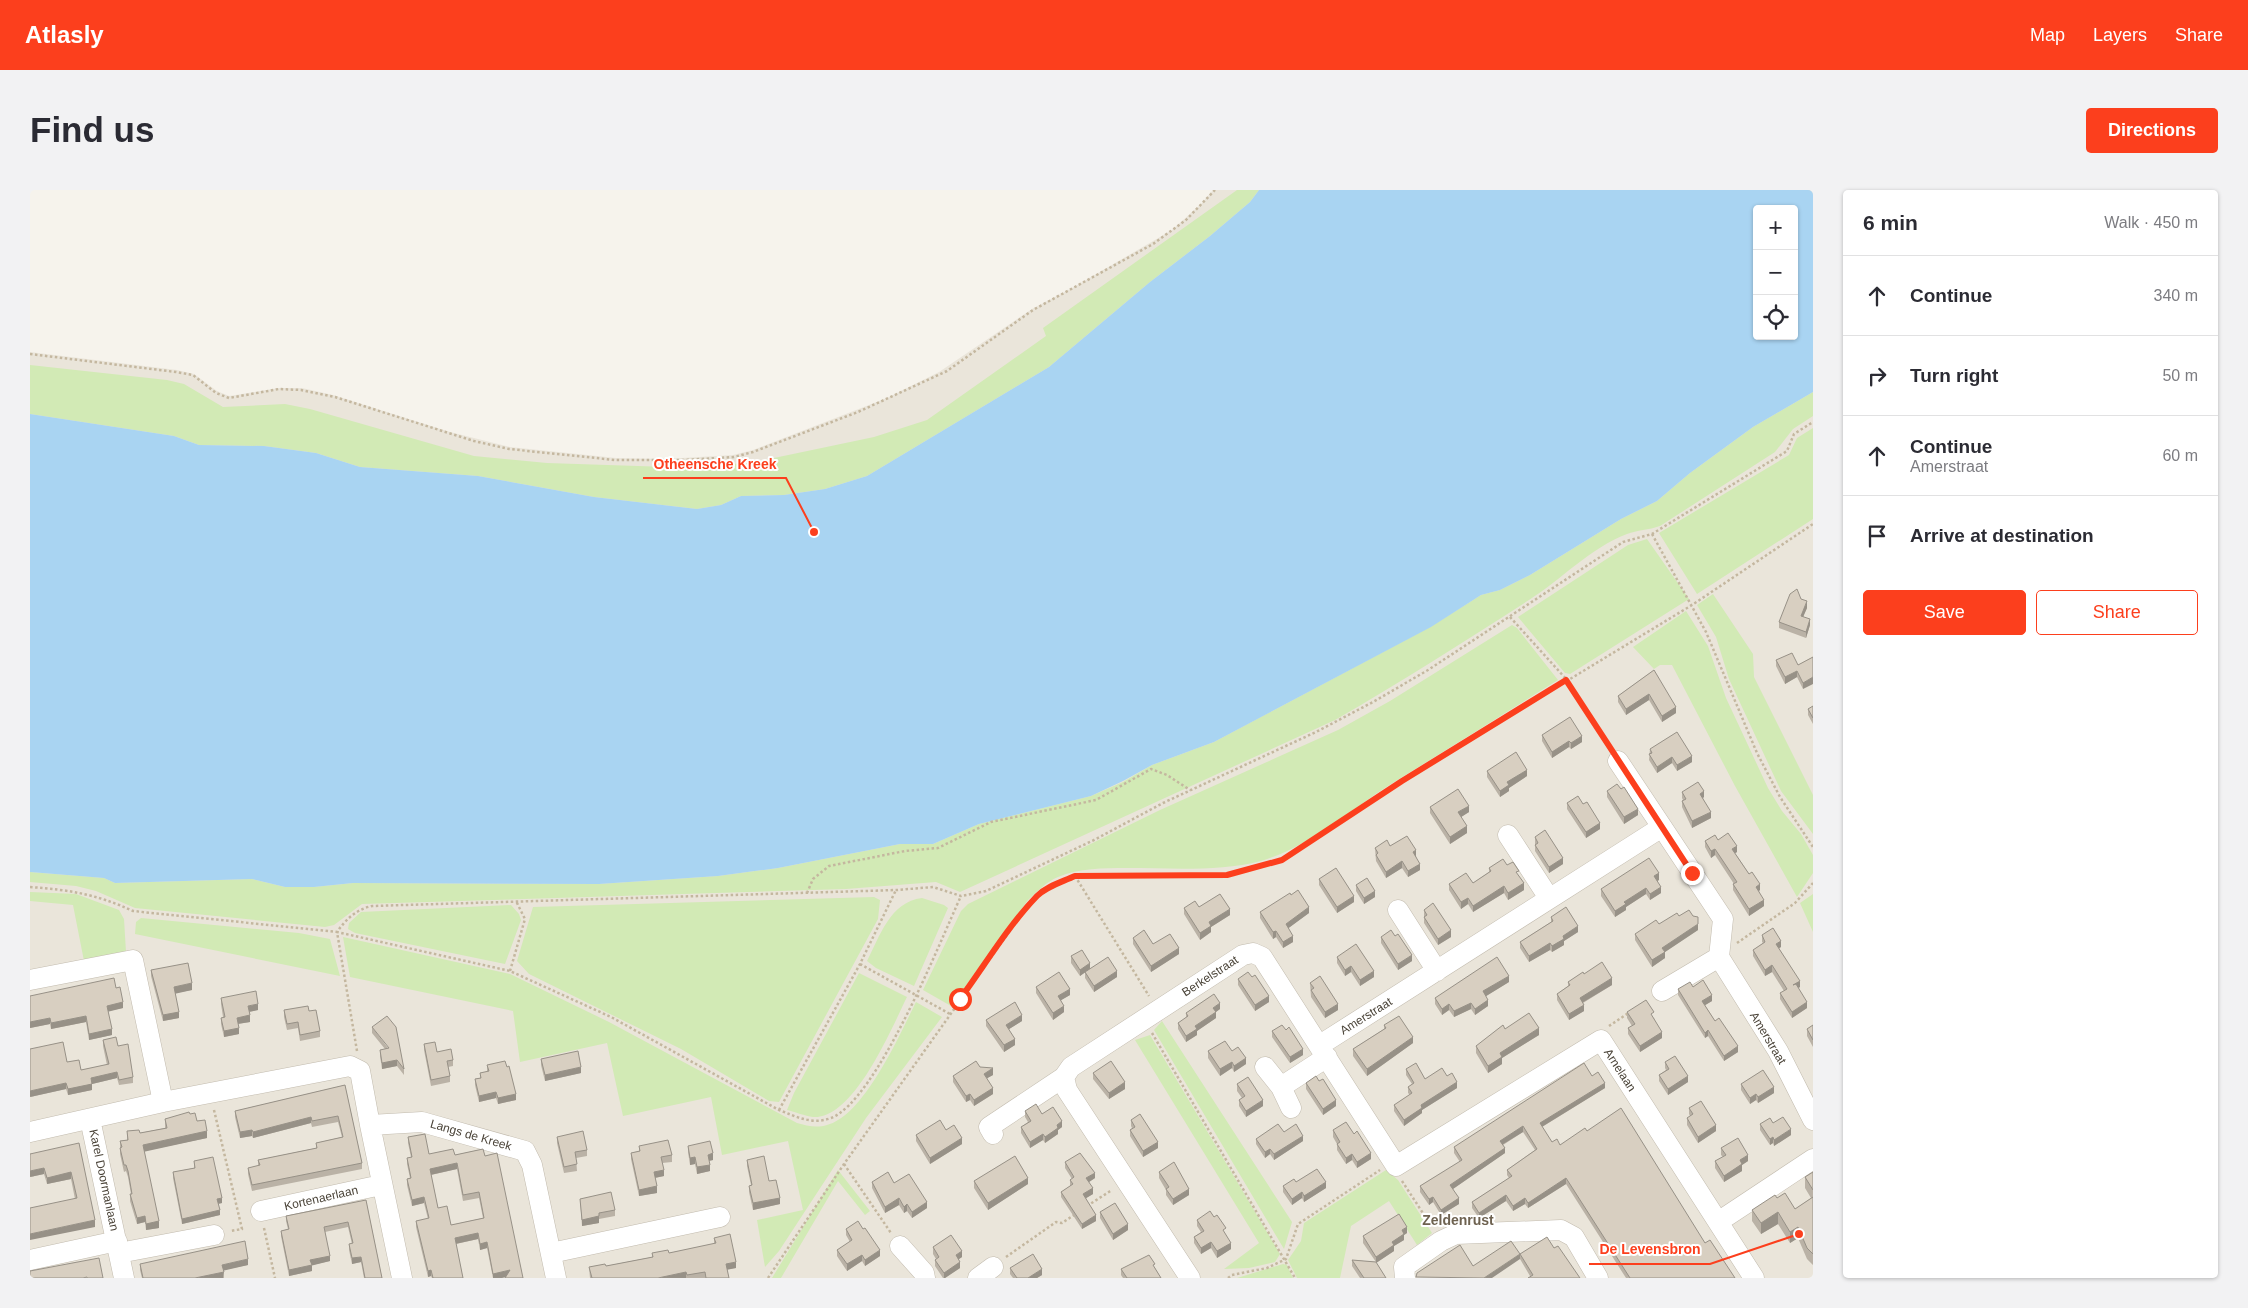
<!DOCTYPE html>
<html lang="en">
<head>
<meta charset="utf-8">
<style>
  body { margin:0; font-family:Helvetica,sans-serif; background:#f2f2f3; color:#2b2b33 }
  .controls { position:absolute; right:15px; top:15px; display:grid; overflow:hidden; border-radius:5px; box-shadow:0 1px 4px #0004 }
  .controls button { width:45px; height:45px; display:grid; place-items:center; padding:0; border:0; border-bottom:1px solid #e1e1e2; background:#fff; color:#2b2b33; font:25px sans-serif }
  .stop { position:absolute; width:15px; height:15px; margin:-11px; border:4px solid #fc3f1d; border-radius:50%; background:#fff }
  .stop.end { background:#fc3f1d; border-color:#fff; box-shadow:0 1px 5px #0008 }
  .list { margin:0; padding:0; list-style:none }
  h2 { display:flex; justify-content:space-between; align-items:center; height:65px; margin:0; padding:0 20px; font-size:21px }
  h2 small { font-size:16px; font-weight:400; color:#7c7c81 }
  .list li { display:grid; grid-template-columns:32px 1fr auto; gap:15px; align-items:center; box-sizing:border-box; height:80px; padding:0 20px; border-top:1px solid #e1e1e2 }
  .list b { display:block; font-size:19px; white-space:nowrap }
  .list p { margin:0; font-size:16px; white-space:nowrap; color:#7c7c81 }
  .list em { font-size:16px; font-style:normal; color:#7c7c81 }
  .actions { display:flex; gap:10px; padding:15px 20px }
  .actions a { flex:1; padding:11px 0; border:1px solid #fc3f1d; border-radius:5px; text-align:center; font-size:18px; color:#fc3f1d }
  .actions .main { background:#fc3f1d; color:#fff }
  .icon { flex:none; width:28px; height:28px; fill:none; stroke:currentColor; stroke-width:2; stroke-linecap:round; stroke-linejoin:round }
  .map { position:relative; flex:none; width:1783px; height:1088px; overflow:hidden; border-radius:5px }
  header { display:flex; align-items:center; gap:30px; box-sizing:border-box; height:70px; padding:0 25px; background:#fc3f1d; color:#fff }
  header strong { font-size:24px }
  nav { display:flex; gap:28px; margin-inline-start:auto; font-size:18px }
  .intro { display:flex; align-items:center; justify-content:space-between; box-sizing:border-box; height:120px; padding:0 30px }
  h1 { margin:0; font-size:35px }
  .button { padding:12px 22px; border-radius:5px; background:#fc3f1d; color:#fff; font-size:18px; font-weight:700 }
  main { display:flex; gap:30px; padding:0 30px }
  aside { flex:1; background:#fff; border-radius:5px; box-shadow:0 1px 4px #0004 }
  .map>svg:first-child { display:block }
  .residential { fill:#eae5da; fill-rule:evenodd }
  .green { fill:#d2eab5 }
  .water { fill:#a9d4f2; fill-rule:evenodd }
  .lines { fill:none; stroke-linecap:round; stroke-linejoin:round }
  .minor-casing { stroke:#c2bbae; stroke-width:21 }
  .path { stroke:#c4b79f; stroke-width:2.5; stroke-dasharray:2.5 2.5; stroke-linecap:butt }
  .minor { stroke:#fff; stroke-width:20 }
  .wall { fill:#bab2a6; fill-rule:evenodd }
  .shaded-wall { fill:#979187 }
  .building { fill:#d8cfc1; stroke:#979187; fill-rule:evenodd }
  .route { stroke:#fc3f1d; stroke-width:6 }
  .labels { text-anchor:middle; stroke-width:4; stroke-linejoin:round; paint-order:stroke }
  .street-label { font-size:12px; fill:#4b4439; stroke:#fff }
  .neighbourhood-label { font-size:14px; font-weight:bold; fill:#6e6250; stroke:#fff }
  .leader { fill:none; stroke:#fc3f1d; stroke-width:2 }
  .callout-dot { fill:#fc3f1d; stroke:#fff; stroke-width:2 }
  .callout-label { font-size:14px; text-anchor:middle; font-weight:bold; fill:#fc3f1d; stroke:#fff; stroke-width:4; stroke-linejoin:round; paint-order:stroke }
</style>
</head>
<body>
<header>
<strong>Atlasly</strong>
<nav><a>Map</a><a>Layers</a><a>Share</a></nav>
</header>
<div class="intro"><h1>Find us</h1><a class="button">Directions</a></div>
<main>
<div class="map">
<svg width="1783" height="1088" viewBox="0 0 1783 1088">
  <rect width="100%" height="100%" fill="#f6f3ec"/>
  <path class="residential" d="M1183,0H1783V1088H0V162L147,180L164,184L187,201L199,206L249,198H272L303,205L420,242L480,257L586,268L635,269L703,265L723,260L857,208L909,182L1002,119L1044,97L1142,40L1171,14ZM1727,19H1764V146H1727Z"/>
  <path class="green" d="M1207,0H1229L1220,12L1180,46L1120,92L1019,177L837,286L795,299L754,305L711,306L691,315L667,319L564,307L448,286L330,277L286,263L234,256L169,255L144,246L0,224V175L137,190L154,194L193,217L255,214L280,219L444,266L517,273L638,277L720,273L844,247L897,230L1016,146L1013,138Z
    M1783,202V226L1763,239L1745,262L1630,336C1619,340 1607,340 1597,344C1560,358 1531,390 1499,410C1435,451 1371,492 1305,530L930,702L906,692L816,699L332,714L304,735L295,737L105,718L66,701L46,696L0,692V682L74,688L85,693L222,689L255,697H284L323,693L569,694L688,686L748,678L870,654H903L949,634L1061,606L1093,592L1122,575L1184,552L1400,437L1451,405L1470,400L1500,385L1591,329L1627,311L1660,283L1723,237Z
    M1783,238V329L1667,404L1629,343L1759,265L1767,248Z
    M1617,349L1659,409L1540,484L1535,483L1488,427L1598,355Z
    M1683,404L1723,464L1724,487L1783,605V644L1751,601L1699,489L1686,447L1667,415Z
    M1656,421L1678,456L1696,508L1738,598L1752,621L1771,644L1783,665V683L1767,707L1705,596L1642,475H1630L1624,479L1603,457Z
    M1482,435L1487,438L1528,490C1472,525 1416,560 1361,594C1320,620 1279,657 1231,671C1188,682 1140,678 1096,678C1074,678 1049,678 1028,687C1016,692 1008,701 998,710L921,816L893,800L931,721L938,714L1130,620L1308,540L1360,511Z
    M0,702L46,704L89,720L94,729L96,762L54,771L43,715L0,711Z
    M1783,704V742L1770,713Z
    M844,707L850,710L848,729L749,912L739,911L651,859L499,784L487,771L503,717Z
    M892,708L914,715L918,718L884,796L846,778L837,771C850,746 860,712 892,708Z
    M481,715L489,724L491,730L475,774L325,743L318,739L319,733L331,722Z
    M111,728L269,743L300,749L310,786L105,744L106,732Z
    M313,747L480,784L579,832L767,933C777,936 787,938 797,935C834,926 870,844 886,812L912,827L836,928L749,1061L735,1077L727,1030L773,1020L758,951L692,965L681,907L593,926L577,853L490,872L483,821L320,787Z
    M829,783L877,807C862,837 824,930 783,927C775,926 765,922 757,920L764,903Z
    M1132,831L1262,1032L1254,1059L1124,840Z
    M1120,845L1250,1064L1245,1072L1219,1078L1194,1079L1229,1053L1105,850Z
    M808,980L840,1021L835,1025L808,991L751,1088H742Z
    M1356,980L1368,990L1402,1043L1387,1055L1359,1011L1321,1036L1310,1088H1267L1258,1070L1271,1051L1274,1033Z
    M1253,1074L1257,1075L1263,1088H1207Z"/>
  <path class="water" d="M1229,0H1783V202L1723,237L1660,283L1627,311L1591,329L1500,385L1470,400L1451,405L1401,437L1184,552L1122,575L1093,591L1061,606L949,634L903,654H870L748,678L688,686L569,694L323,693L284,697H255L222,689L85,693L74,688L0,682V224L144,246L169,255L234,256L286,263L330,277L448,286L564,307L667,319L691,315L711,306L754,305L795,299L837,286L1019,177L1120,92L1180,46L1220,12ZM1727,19H1764V146H1727Z"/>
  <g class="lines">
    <g class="minor-casing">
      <path id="minor" d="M1588,571L1632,637
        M1478,645L1519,708
        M1368,720L1407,781
        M0,790L103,770L133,912
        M1632,801L1689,767
        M1290,855L1632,637L1693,729L1689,767L1748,861L1783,930
        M1235,877L1251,897L1261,918
        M1251,897L1297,867
        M60,929L94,1088
        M340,935L372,1088
        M0,942L133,912L320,876L330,881L340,935L392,932L495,961L502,975L526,1088
        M963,944L959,937L1034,887
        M231,1021L351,995
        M1688,1032L1783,969
        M870,1056L894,1083L895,1088
        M89,1063L184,1045
        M521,1063L690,1027
        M0,1070L87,1051
        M948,1088L963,1077
        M1160,1088L1037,900L1034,887L1041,877L1213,765L1223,763L1232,767L1366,976L1571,850L1724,1088
        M1375,1088L1374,1077L1411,1051L1426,1044L1531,1040L1544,1047L1568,1088"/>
    </g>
    <path class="path" d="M0,164L146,182L163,185L186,203L199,208L249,199L271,200L305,207L444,251L479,259L585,270H654L704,267L723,262L828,222L917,181L1003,120L1123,54L1156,30L1185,0
      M1622,344L1676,442L1727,563L1750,607L1783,657
      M1480,427L1537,490L1579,557
      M1045,686L1119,806
      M0,697C40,700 66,704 103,721L307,742C316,729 327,719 342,716L867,700L903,697L931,706L956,701L1064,650L1133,613L1286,542L1343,512L1398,480L1593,352L1622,344L1757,261L1764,244L1783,232
      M777,703L783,689L799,676L875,661L908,658L961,632L1066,610L1121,579L1137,585L1160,600
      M1707,753L1765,713L1783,693
      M830,774L920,824
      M480,781L495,729L486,711
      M1579,836L1600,822
      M1122,843L1265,1088
      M327,861L307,742L480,781L581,827L749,920C767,927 782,935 801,928C847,910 909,754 931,706
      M184,920L212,1039L200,1041
      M749,920L830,774L866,700
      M814,974L861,1043
      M1372,991L1402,1037
      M1057,1016L1082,1000
      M234,1038L245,1088
      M976,1067L1026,1032L1032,1033L1044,1025
      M738,1088L814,974L984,735L1008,705L1045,686L1197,685L1252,670L1372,591L1662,415L1783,334
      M1198,1088L1202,1085L1237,1078L1256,1069L1268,1034L1350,980"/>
    <use href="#minor" class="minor"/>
  </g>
  <path class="wall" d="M1771,409L1777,418L1773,426L1780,435L1776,448L1749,438V432Z
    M1783,467L1773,499L1767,487L1755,494L1746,476V470L1768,475Z
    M1624,480L1646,523L1632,532L1619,510L1596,525L1588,512V506Z
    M1783,516V534L1778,525V519Z
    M1512,545L1552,552L1541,559L1539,557L1522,568L1512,551Z
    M1620,559L1662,572L1647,581L1642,573L1627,583L1619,570Z
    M1457,581L1497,586L1479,598V601L1470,607L1457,587Z
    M1577,601L1608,625L1594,634L1577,607Z
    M1652,602L1674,607L1673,608L1681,628L1662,638L1652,617V611L1653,610L1652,608Z
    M1537,613L1553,614L1570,639L1556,648L1537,619Z
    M1400,617L1439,622L1431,627L1437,643L1420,654L1400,623Z
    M1505,647L1533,674L1519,683L1505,661Z
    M1688,650L1707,662L1705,663L1730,700L1729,701L1734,716L1719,726L1703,700V694H1704L1685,665L1681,668L1675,657V651Z
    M1360,656L1386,666L1390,680L1378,687L1372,678L1356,688L1346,671L1345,658Z
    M1477,675L1489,686L1494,700L1478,710L1474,703L1443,722L1438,714L1431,719L1419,700V694L1443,693L1459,682V678Z
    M1289,689L1324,712L1307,723L1289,695Z
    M1629,690L1627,691L1631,703L1620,710L1616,704L1596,717V720L1585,727L1571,706V699Z
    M1326,695L1345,707L1334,714L1326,701Z
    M1169,717L1200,725L1181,737V742L1170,750L1154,724V718Z
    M1394,720L1421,747L1408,755L1394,733Z
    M1230,722L1279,723L1258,738L1263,752L1253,758L1246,747L1243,749L1230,728Z
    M1649,726L1668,740L1635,762V768L1622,777L1605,750V744Z
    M1521,727L1548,742L1534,751V755L1522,762L1520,760L1499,772L1490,758V752L1521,732Z
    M1732,745L1751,757L1749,758L1770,797L1768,798L1777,818L1762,828L1750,809V803L1754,801L1742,782L1735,786L1723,766V760L1733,753L1732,752Z
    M1351,747L1382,771L1368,780L1351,753Z
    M1103,748L1123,754L1149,764L1121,782L1103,754Z
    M1041,766L1060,779L1087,787L1064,802L1055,788V782L1050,786L1041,773Z
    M1307,767L1344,787L1330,796L1321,782L1315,786L1307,773Z
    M121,780L162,800L145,803L149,828L133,831L121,786Z
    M1554,784L1582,795L1553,813L1554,821L1539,830L1527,810V804L1538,796V792Z
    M1208,789L1239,812L1225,821L1208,795Z
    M1479,792L1456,806L1458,816L1445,825L1441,819L1424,827L1419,820L1412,825L1405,814V808Z
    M1280,793L1308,820L1295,828L1281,807Z
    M1006,797L1040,805L1031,810L1034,822L1023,830L1006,803Z
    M1663,797L1682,811L1675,815L1685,831L1708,862L1694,871L1678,846L1675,848L1648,805V799Z
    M86,798L93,818L78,821L82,845L59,850L56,832L21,839L20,834L0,838V806Z
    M191,808L228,820L219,822L220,832L208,834L209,844L194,847L191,834V828L193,827L191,814Z
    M1190,819L1186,822V828L1167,841V845L1156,852L1148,839V833L1156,828V823Z
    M254,820L279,821L290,841V847L270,851L268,838L257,840L254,827Z
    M1597,822L1624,828L1632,848L1610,862L1598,844V838L1602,836L1597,828Z
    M956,830L992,831L979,839L985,855L974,862L956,836Z
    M1354,835L1383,853L1337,886L1323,866V859L1354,839Z
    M1783,835V857L1777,846V839Z
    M342,837L374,879V885L367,876L352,879L350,866V860L355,859L342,843Z
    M1475,839L1509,845L1472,868V874L1458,883L1446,863V856Z
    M1242,841L1273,865L1260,873L1242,847Z
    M73,850L88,856L103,887V893L89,895L87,888L62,894V900L38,905L36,899L0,907L37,872L51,880L77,875L73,856Z
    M394,854L407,862L423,870V876L418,877L420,886V892L401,896L394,860Z
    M1178,861H1202L1216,874L1204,882L1202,878L1190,886L1178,868Z
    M511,869L551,883L515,891L511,875Z
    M1635,872L1658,892L1638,905L1629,891V885L1636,880L1635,878Z
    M457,875L486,910L468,914L466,908L449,912L445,895V889L450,888V883L457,882Z
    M950,877L963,885L957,888L963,904L944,916L940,910L936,912L923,892V886Z
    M1376,879L1395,889L1417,886L1427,898L1392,920V923L1374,936L1364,921V915L1380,905L1378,903V897L1382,894L1376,885Z
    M1063,883L1095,899L1079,909L1063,889Z
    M1562,886L1575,898L1512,937L1522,952L1530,955L1557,941L1675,1053L1705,1088H1596L1536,994L1498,1018L1495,1014L1483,1021L1476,1011L1449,1028L1442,1018V1012L1479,988L1477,985V980L1505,960L1493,942L1473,955L1475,963L1423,999L1429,1014L1411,1025L1403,1012L1399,1015L1390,1002V996L1430,972L1424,963V957Z
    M1289,891L1306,916L1293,925L1276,899V893Z
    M1207,894L1233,916L1216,927L1209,916V910L1212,908L1207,901Z
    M1711,894L1744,903L1728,913L1726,910L1720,914L1711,900Z
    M315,895L332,973V979L222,1001L218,984V978L228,976V970L286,958V953L312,947L308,932L282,937L281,933L223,948L222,946L210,948L205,927V921Z
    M1659,918L1686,941L1668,953L1657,935V928L1660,926L1659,924Z
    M995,921L1032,937L1028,940V944L1015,953L1013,950L1000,958L991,943V937L998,932L995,927Z
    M160,924L167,931L177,948L114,961L129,1038L116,1040L115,1032L107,1034L100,1011V1004H101L98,987L96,981L94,982L90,964V951L97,950V941L110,943L135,938V929Z
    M1101,930L1128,958L1113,967L1100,946V940L1102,938L1101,936Z
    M1743,933L1761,945L1744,956L1743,953L1740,955L1730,940V934Z
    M916,940L932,954L900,974L886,951V945Z
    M1303,940L1324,944L1341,969L1327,978L1322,970L1316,974L1307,960V954L1303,947Z
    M1254,942L1273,951L1244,970L1240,964L1235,968L1226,954V949Z
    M378,947L399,964L425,965L453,959L475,1087L463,1088L457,1058L450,1060L448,1049L426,1054L433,1088H402L401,1086L398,1087L386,1037V1031L398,1029L394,1013L382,1016L377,995V989L380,988L377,974V968L381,967L378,953ZM427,979L433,1011L449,1008L453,1028L421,1035L408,1018L401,985Z
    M527,947L557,960V966L546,968L547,981L534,983L527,953Z
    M49,953L65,1037L45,1009L41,989L17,994L14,984L0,987Z
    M609,956L642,965V972L632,973L634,986L625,988L627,1003L609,1006L601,969V963L609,961Z
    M658,956L683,970L679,971L680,981L667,984L665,974L660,975L658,962Z
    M1691,958L1718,971L1712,975V981L1694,992L1685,978V971L1693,967L1691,965Z
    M717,970L750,1014L723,1020L719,1002V996L721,995L717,976Z
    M164,971L192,1013L188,1014L190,1025L152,1034L143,988V982L164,978Z
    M1035,972L1065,988L1059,992L1063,1004L1056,1008L1066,1031L1052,1039L1031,1007V1002L1040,996V990L1042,989L1035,978Z
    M1129,982L1159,1005L1143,1015L1136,1005V1000L1129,988Z
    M1783,982V1075L1777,1069L1768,1048L1760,1053L1748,1034L1731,1044L1722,1031V1020L1747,1008L1765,1019L1781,1008L1775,998V987Z
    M944,991L998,994L958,1020L944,998Z
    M842,992L864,993L897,1018L882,1028L877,1021L874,1023L869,1015L855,1023L842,998Z
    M1266,992L1296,998L1274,1012L1272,1008L1262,1015L1253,1002V996Z
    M550,1009L585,1020V1026L569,1029V1033L552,1036Z
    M336,1010L352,1088H334L331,1072L322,1074L319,1060V1054H322L318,1037L295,1042L300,1071L282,1075V1081L259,1086L251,1046V1041L258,1039L256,1031V1026Z
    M1070,1022L1098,1040L1083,1050L1070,1028Z
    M1167,1030L1196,1045L1201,1059L1187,1068L1181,1058L1171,1064L1164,1053V1047L1171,1042L1167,1036Z
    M816,1039L850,1066L835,1076L832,1071L817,1081L807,1066V1060L820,1052L816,1045Z
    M1377,1043L1374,1045V1050L1364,1056V1061L1346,1073L1356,1088H1330L1322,1076V1070L1346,1072L1333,1053V1046Z
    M684,1048L706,1078L697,1079L699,1088H560L559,1077L576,1076L622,1067V1063H639L684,1054Z
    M903,1057L932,1067L929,1069L930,1078L915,1088H913L905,1076V1070L906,1069L903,1064Z
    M1524,1058L1550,1088L1500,1086L1490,1069V1064Z
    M110,1074L218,1075L193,1080L194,1088H112L110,1080Z
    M980,1078L1012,1085L1007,1088H983L980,1084Z
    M1125,1078L1131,1088H1093L1091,1085V1079Z"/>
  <path class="shaded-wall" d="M1777,411V418L1771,432V426Z
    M1780,429V435L1776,448V442Z
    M1767,481V487L1755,494V487Z
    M1783,487V494L1773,499V493Z
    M1619,504V510L1596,525V519Z
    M1646,517V523L1632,532V526Z
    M1552,546V552L1541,559V553Z
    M1539,551V557L1522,568V562Z
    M1662,566V572L1647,581V575Z
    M1642,567V573L1627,583V577Z
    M1497,580V586L1479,598V601L1470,607V601L1477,592Z
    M1674,601V607L1670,610V604Z
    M1439,616V622L1428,629V622Z
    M1608,619V625L1594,634V627Z
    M1681,622V628L1662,638V631Z
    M1570,633V639L1556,648V642Z
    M1437,636V643L1420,654V647Z
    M1707,656V662L1702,665V659Z
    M1685,659V665L1681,668V661Z
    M1386,660V666L1383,668V662Z
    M1533,668V674L1519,683V677Z
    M1372,671V678L1356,688V682Z
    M1390,674V680L1378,687V681Z
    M1629,683V690L1624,693V686Z
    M1494,693V700L1478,710V703Z
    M1730,694V700L1726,703V697Z
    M1474,696V703L1443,722V716Z
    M1631,697V703L1620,710V704Z
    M1616,698V704L1596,717V720L1585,727V721L1594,712Z
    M1345,701V707L1334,714V708Z
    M1324,706V712L1307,723V717Z
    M1438,708V714L1431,719V712Z
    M1734,710V716L1719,726V719Z
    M1279,717V723L1256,740V734Z
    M1200,719V725L1181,737V742L1170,750V743L1179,732Z
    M1668,734V740L1635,762V768L1622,777V770L1632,758Z
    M1548,736V742L1534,751V755L1522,762V756L1533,746Z
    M1421,740V747L1408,755V749Z
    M1246,741V747L1243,749V742Z
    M1263,746V752L1253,758V752Z
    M1751,751V757L1746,760V754Z
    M1520,753V760L1499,772V766Z
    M1149,758V764L1121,782V776Z
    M1382,765V771L1368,780V774Z
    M1060,773V779L1050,786V780Z
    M1742,775V782L1735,786V780Z
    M1321,776V782L1315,786V780Z
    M1087,781V787L1064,802V796Z
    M1344,781V787L1330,796V790Z
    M1479,786V792L1453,808V801Z
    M1582,788V795L1550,814V808Z
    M1770,791V797L1763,801V795Z
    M162,793V800L144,804V797Z
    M1040,799V805L1028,812V806Z
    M1682,805V811L1672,817V811Z
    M1239,806V812L1225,821V815Z
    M1458,810V816L1445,825V819Z
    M93,812V818L77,822V816Z
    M1777,812V818L1762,828V822Z
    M1190,813V819L1183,824V818Z
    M1441,813V819L1424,827V821Z
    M228,814V820L218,822V816Z
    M1308,814V820L1295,828V822Z
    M1419,814V820L1412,825V819Z
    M1554,815V821L1539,830V824Z
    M1034,816V822L1023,830V823Z
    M149,822V828L133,831V825Z
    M1186,822V828L1167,841V845L1156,852V846L1165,836Z
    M220,825V832L207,834V828Z
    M992,825V831L976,841V835Z
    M56,826V832L21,839V833Z
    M20,828V834L0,838V832Z
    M209,838V844L194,847V841Z
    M1509,838V845L1472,868V874L1458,883V876L1470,863Z
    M82,839V845L59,850V844Z
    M1678,840V846L1675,848V843Z
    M1632,842V848L1610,862V856Z
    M1383,847V853L1337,886V879Z
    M985,849V855L974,862V855Z
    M1708,856V862L1694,871V866Z
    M1273,859V865L1260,873V867Z
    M1216,868V874L1204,882V876Z
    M367,870V876L352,879V873Z
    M1202,872V878L1190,886V879Z
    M551,877V883L515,891V885Z
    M963,878V885L954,890V884Z
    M87,882V888L62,894V900L38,905V899L61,888Z
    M1658,886V892L1638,905V899Z
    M1095,892V899L1079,909V903Z
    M1427,892V898L1392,920V923L1374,936V930L1391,915Z
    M36,893V899L0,907V901Z
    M1575,893V898L1510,938V933Z
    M1744,897V903L1728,913V907Z
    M963,898V904L944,916V910Z
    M466,902V908L449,912V906Z
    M486,904V910L468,914V908Z
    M940,904V910L936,912V906Z
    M1726,904V910L1720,914V908Z
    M1233,910V916L1216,927V921Z
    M1306,910V916L1293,925V919Z
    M281,927V933L223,948V942Z
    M1032,931V937L1028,940V944L1015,953V947L1027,935Z
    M1686,935V941L1668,953V947Z
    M1493,936V942L1470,956V951Z
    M1761,939V945L1744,956V950Z
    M222,940V946L210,948V942Z
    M177,941V948L113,962V955Z
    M1013,944V950L1000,958V952Z
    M1273,946V951L1244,970V964Z
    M1743,947V953L1740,955V949Z
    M932,948V954L900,974V968Z
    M1128,952V958L1113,967V961Z
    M1475,958V963L1420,1001V995Z
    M1240,959V964L1235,968V962Z
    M683,963V970L678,971V965Z
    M1341,963V969L1327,978V972Z
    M1322,964V970L1316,974V968Z
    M1718,965V971L1712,975V981L1694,992V986L1710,970Z
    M665,967V974L660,975V968Z
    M427,973V979L400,985V979Z
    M680,975V981L667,984V977Z
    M14,978V984L0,987V981Z
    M634,980V986L624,988V982Z
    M41,982V989L17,994V988Z
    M1065,983V988L1056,994V988Z
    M998,988V994L958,1020V1013Z
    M1536,988V994L1498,1018V1013Z
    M1296,992V998L1274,1012V1006Z
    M627,996V1003L609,1006V1000Z
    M1063,998V1004L1053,1010V1004Z
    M1159,999V1005L1143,1015V1009Z
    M1272,1002V1008L1262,1015V1009Z
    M1476,1005V1011L1449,1028V1023Z
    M394,1007V1013L382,1016V1010Z
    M1403,1007V1012L1399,1015V1009Z
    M192,1008V1013L187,1014V1009Z
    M750,1008V1014L723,1020V1013Z
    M869,1008V1015L855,1023V1017Z
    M1429,1008V1014L1411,1025V1020Z
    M1495,1008V1014L1483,1021V1016Z
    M897,1012V1018L882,1028V1022Z
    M877,1014V1021L874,1023V1017Z
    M190,1020V1025L152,1034V1029Z
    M1748,1022V1034L1731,1044V1033Z
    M1066,1025V1031L1052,1039V1034Z
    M115,1026V1032L107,1034V1028Z
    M569,1026V1033L552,1036V1030Z
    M65,1030V1037L0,1050V1044Z
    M129,1031V1038L116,1040V1034Z
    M1098,1034V1040L1083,1050V1044Z
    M1377,1037V1043L1374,1045V1050L1364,1056V1061L1346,1073V1067L1362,1052L1372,1040Z
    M1768,1037V1048L1760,1053V1042Z
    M448,1043V1049L425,1054V1048Z
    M457,1052V1058L450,1060V1054Z
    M1181,1052V1058L1171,1064V1058Z
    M1201,1053V1059L1187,1068V1061Z
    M850,1060V1066L835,1076V1070Z
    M932,1061V1067L926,1071V1065Z
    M1490,1064V1069L1462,1088H1454Z
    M832,1065V1071L817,1081V1074Z
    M300,1066V1071L280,1076V1070Z
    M331,1067V1072L322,1074V1068Z
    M218,1069V1075L192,1081V1075Z
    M706,1072V1078L696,1080V1074Z
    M930,1072V1078L915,1088H914V1083Z
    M282,1075V1081L259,1086V1080Z
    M1012,1079V1085L1007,1088H998Z
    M401,1080V1086L398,1087V1081Z
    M480,1080V1086L472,1088H463V1084Z
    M194,1082L193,1088H165Z
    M656,1082V1088H628Z"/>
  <path class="building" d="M1767,399L1771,409L1777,411L1771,426L1780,429L1776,442L1749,432L1760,404Z
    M1762,463L1768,475L1783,467V487L1773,493L1767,481L1755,487L1746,470Z
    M1624,480L1646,517L1632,526L1619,504L1596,519L1588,506Z
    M1783,516V528L1778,519Z
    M1540,527L1552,546L1541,553L1539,551L1522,562L1512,545Z
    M1647,542L1662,566L1647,575L1642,567L1627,577L1619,564L1622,563L1620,559Z
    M1486,562L1497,580L1477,592L1479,595L1470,601L1457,581Z
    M1668,592L1674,601L1670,604L1681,622L1662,631L1652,611L1656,609L1652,602Z
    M1587,594L1591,599L1594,597L1608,619L1594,627L1577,601Z
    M1428,599L1439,616L1428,622L1437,636L1420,647L1400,617Z
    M1548,606L1553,614L1557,612L1570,633L1556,642L1537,613Z
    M1515,640L1533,668L1519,677L1505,655L1508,653L1505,647Z
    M1698,643L1707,656L1702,659L1719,684L1722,682L1730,694L1726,697L1734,710L1719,719L1703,694L1707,692L1685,659L1681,661L1675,651L1685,645L1688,650Z
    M1377,646L1386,660L1383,662L1390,674L1378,681L1372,671L1356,682L1346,665L1348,663L1345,658L1357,650L1360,656Z
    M1619,668L1629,683L1624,686L1631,697L1620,704L1616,698L1594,712L1596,714L1585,721L1571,699Z
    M1473,669L1477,675L1483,672L1489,681L1486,682L1494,693L1478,703L1474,696L1443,716L1438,708L1431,712L1419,694L1436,683L1443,693L1461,681L1459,678Z
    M1306,678L1324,706L1307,717L1289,689Z
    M1337,688L1345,701L1334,708L1326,695Z
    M1268,700L1279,717L1256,734L1263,746L1253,752L1246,741L1243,742L1230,722L1260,703L1261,705Z
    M1190,704L1200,719L1179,732L1181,736L1170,743L1154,718L1165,711L1169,717Z
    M1403,713L1421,740L1408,749L1394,727L1397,725L1394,720Z
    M1536,717L1548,736L1533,746L1534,749L1527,753L1522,756L1520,753L1499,766L1490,752L1523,731L1521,727Z
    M1659,720L1663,726L1668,727V734L1632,758L1635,762L1622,770L1605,744L1626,730L1629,734L1647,723L1649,726Z
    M1743,738L1751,751L1746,754L1770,791L1763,795L1766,794L1777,812L1762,822L1750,803L1757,799L1742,775L1735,780L1723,760L1735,752L1732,745Z
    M1114,740L1123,754L1140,744L1149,758L1121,776L1103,748Z
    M1361,740L1365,746L1368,744L1382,765L1368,774L1351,747Z
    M1326,754L1344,781L1330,790L1321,776L1315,780L1307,767Z
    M1052,760L1060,773L1050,780L1041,766Z
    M1078,767L1087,781L1064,796L1055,782Z
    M1467,767L1479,786L1453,801L1458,810L1445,819L1441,813L1424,821L1419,814L1412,819L1405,808Z
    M1572,772L1582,788L1550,808L1554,815L1539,824L1527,804L1540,795L1538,792L1553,782L1554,784Z
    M158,773L162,793L144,797L149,822L133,825L121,780Z
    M1029,782L1040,799L1028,806L1034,816L1023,823L1006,797Z
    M1218,782L1222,787L1225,785L1239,806L1225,815L1208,789Z
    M1290,786L1308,814L1295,822L1281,800L1284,798L1280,793Z
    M84,788L86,798L90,797L93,812L77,816L82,839L59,844L56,826L21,833L20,828L0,832V806Z
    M1673,790L1682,805L1672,811L1685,831L1689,828L1708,856L1694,866L1678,840L1675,843L1648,799L1660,792L1663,797Z
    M226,801L228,814L218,816L220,825L207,828L209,838L194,841L191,828L195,827L191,808Z
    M1184,804L1190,813L1183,818L1186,822L1165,836L1167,839L1156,846L1148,833L1158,826L1156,823Z
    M1616,810L1624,822L1621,824L1632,842L1610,856L1598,838L1605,834L1597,822Z
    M985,812L992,825L976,835L985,849L974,855L956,830Z
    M278,816L279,821L286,820L290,841L270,845L268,832L257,834L254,820Z
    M1499,823L1509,838L1470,863L1472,867L1458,876L1446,856L1473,835L1475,839Z
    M357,826L366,837L374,879L367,870L352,873L350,860L359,858L342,837Z
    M1369,826L1383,847L1337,879L1323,859L1356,838L1354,835Z
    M1252,835L1256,840L1259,837L1273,859L1260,867L1242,841Z
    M1783,835V850L1777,839Z
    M86,847L88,856L98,854L103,887L89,890L87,882L61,888L62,894L38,899L36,893L0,901V859L33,852L37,872L49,870L51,880L79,874L73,850Z
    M1195,851L1202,861L1208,857L1216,868L1204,876L1202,872L1190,879L1178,861Z
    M405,852L407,862L421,859L423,870L417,871L420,886L401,890L394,854Z
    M548,861L551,877L515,885L511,869Z
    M1645,866L1658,886L1638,899L1629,885L1639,879L1635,872Z
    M475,871L477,877L479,876L486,904L468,908L466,902L449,906L445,889L451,888L450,883L459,881L457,875Z
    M946,871L950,877L963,878L954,884L963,898L944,910L940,904L936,906L923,886Z
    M1081,871L1095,892L1079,903L1063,883Z
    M1386,873L1395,889L1412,878L1417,886L1422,883L1427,892L1391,915L1392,918L1374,930L1364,915L1382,903L1378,897L1384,893L1376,879Z
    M1554,873L1562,886L1568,882L1575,893L1510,933L1522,952L1527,949L1530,955L1555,938L1557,941L1591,918L1675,1053L1680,1050L1705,1088H1600L1536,988L1498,1013L1495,1008L1483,1016L1476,1005L1449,1023L1442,1012L1482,986L1477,980L1507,959L1493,936L1470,951L1475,958L1420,995L1429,1008L1411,1020L1403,1007L1399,1009L1390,996L1432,970L1424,957Z
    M1733,880L1744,897L1728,907L1726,904L1720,908L1711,894Z
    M1286,886L1289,891L1293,889L1306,910L1293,919L1276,893Z
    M1218,887L1233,910L1216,921L1209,910L1215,906L1207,894Z
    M315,895L332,973L222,995L218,978L230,975L228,970L287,958L286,953L313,947L308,926L282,931L281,927L223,942L222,940L210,942L205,921Z
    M1671,911L1686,935L1668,947L1657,928L1663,924L1659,918Z
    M1006,914L1012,924L1023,917L1032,931L1027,935L1028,938L1015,947L1013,944L1000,952L991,937L1001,931L995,921Z
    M159,922L160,924L165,923L167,931L175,930L177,941L113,955L129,1031L116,1034L115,1026L107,1028L100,1004H102L98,981L96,975H94L90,958L92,957L90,951L98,950L97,941L109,940L110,943L137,938L135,929Z
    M1110,924L1128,952L1113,961L1100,940L1105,937L1101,930Z
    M1753,927L1761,939L1744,950L1743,947L1740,949L1730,934L1740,928L1743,933Z
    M910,930L916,940L924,935L932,948L900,968L886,945Z
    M1316,932L1324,944L1327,941L1341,963L1327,972L1322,964L1316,968L1307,954L1310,952L1303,940Z
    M1248,934L1254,942L1266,934L1273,946L1244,964L1240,959L1235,962L1226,949Z
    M553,941L557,960L545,962L547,974L534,977L527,947Z
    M395,944L399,964L423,959L425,965L453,959L455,966L467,963L493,1088H475L480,1080L463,1084L457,1052L450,1054L448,1043L425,1048L433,1088H403L401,1080L398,1081L386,1031L399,1028L394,1007L382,1010L377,989L381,988L377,968L382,967L378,947ZM427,973L433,1005L449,1002L454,1028L421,1035L417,1016L408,1018L400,979Z
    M1708,948L1718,965L1710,970L1712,974L1694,986L1685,971L1696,965L1691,958Z
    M638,950L642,965L631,967L634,980L624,982L627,996L609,1000L601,963L610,961L609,956Z
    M680,951L683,963L678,965L680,975L667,977L665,967L660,968L658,956Z
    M49,953L65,1030L0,1044V1018L47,1008L41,982L17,988L14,978L0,981V964Z
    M1050,963L1065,983L1056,988L1063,998L1053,1004L1066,1025L1052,1034L1031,1002L1043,994L1040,990L1044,987L1035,972Z
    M734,966L739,991L746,990L750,1008L723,1013L719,996L722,995L717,970Z
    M985,966L998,988L958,1013L944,991Z
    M183,967L192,1008L187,1009L190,1020L152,1029L143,982L165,978L164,971Z
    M1144,972L1159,999L1143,1009L1136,999L1139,997L1129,982Z
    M1287,979L1296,992L1274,1006L1272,1002L1262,1009L1253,996L1264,989L1266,992Z
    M858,982L864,993L879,984L897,1012L882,1022L877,1014L874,1017L869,1008L855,1017L842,992Z
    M1783,982V1000L1775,987Z
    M581,1002L585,1020L569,1023V1026L552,1030L550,1009Z
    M1755,1003L1765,1019L1783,1007V1064L1777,1058L1768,1037L1760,1042L1748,1022L1731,1033L1722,1020L1745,1005L1747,1008Z
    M336,1010L352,1088H335L331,1067L322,1068L319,1054L323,1053L318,1032L294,1037L300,1066L280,1070L282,1075L259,1080L251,1041L259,1039L256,1026Z
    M1085,1013L1098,1034L1083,1044L1070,1022Z
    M1180,1021L1184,1027L1187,1025L1196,1038L1193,1040L1201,1053L1187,1061L1181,1052L1171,1058L1164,1047L1174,1041L1167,1030Z
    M1369,1024L1377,1037L1372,1040L1374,1044L1362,1052L1364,1055L1346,1067L1333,1046Z
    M828,1031L833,1039L835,1038L850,1060L835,1070L832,1065L817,1074L807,1060L822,1050L816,1039Z
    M700,1044L706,1072L696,1074L699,1088H676L675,1082L657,1085L656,1082L628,1088H562L559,1077L575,1074L576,1076L623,1067L622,1063L638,1060L639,1063L686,1053L684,1048Z
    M921,1045L932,1061L926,1065L930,1072L914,1083L905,1070L909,1067L903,1057Z
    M1517,1047L1524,1058L1528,1056L1550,1088H1498L1503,1085L1490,1064Z
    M215,1051L218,1069L192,1075L194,1082L165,1088H113L110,1074Z
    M1481,1051L1490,1064L1454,1088L1386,1087L1387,1083L1430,1055L1443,1076Z
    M1003,1064L1012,1079L998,1088H987L980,1078Z
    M1119,1065L1125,1074L1123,1075L1131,1088H1097L1091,1079Z
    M69,1068L73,1088H57V1087L53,1088H0V1081Z
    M1322,1070L1346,1072L1356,1088H1334Z"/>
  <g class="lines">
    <path class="route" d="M930,809C955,775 978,736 1007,706C1017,696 1032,692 1045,686L1197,685L1252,670L1372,591L1536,490L1662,683"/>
  </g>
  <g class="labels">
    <g class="street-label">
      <text transform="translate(1180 786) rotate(-33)" y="4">Berkelstraat</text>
      <text transform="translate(1336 826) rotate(-32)" y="4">Amerstraat</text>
      <text transform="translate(1738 848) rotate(59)" y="4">Amerstraat</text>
      <text transform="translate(1590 880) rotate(57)" y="4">Arnelaan</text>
      <text transform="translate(441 945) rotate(16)" y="4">Langs de Kreek</text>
      <text transform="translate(74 990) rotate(78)" y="4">Karel Doormanlaan</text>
      <text transform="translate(291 1008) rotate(-13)" y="4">Kortenaerlaan</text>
    </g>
    <g class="neighbourhood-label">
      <text x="1428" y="1035">Zeldenrust</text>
    </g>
  </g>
  <path class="leader" d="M784 342L756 288H613M1769 1044L1680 1074H1559"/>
  <g class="callout-dot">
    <circle cx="784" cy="342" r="5"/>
    <circle cx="1769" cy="1044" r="5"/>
  </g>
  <g class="callout-label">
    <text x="685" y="279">Otheensche Kreek</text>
    <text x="1620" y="1064">De Levensbron</text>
  </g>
</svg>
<div class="controls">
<button>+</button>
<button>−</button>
<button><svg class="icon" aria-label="locate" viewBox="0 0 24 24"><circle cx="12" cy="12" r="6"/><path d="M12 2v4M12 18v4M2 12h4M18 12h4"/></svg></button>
</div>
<div class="stop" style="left:930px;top:809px"></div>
<div class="stop end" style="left:1662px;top:683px"></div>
</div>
<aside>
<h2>6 min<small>Walk · 450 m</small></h2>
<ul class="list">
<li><svg class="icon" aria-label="ahead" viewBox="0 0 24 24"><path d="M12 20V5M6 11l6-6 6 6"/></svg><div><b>Continue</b></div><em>340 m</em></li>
<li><svg class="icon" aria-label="right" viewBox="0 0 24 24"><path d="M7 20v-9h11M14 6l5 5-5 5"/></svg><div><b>Turn right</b></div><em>50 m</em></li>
<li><svg class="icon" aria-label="ahead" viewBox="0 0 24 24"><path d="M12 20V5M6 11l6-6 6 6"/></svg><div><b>Continue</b><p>Amerstraat</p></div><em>60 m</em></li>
<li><svg class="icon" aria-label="arrive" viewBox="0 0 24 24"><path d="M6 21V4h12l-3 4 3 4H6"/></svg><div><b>Arrive at destination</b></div></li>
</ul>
<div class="actions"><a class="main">Save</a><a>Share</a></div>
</aside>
</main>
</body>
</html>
